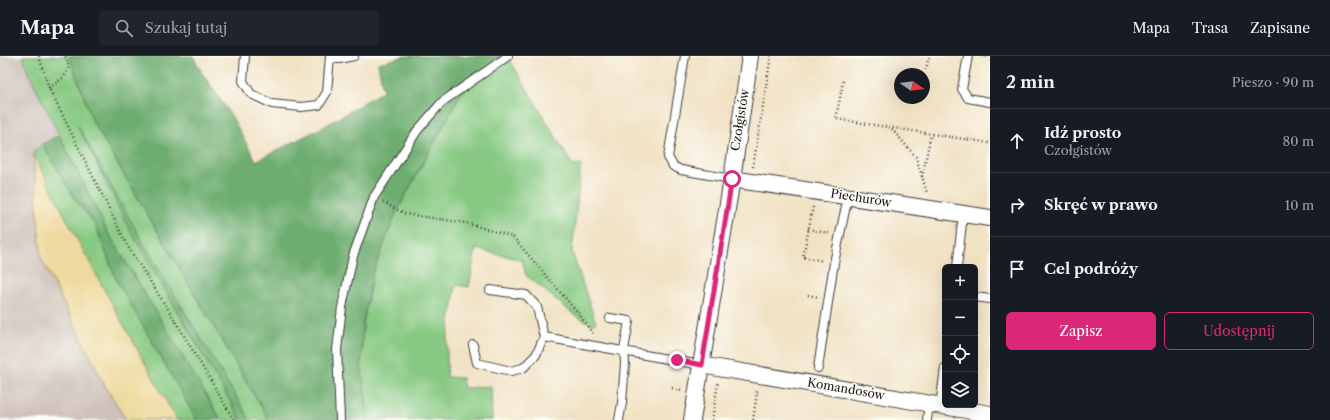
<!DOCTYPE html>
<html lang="pl">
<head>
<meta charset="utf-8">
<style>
  body { margin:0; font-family:"Libre Caslon Text",serif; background:#20242c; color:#f1f3f6 }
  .controls { position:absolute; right:12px; bottom:12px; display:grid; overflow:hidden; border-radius:6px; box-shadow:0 4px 16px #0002 }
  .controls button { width:36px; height:36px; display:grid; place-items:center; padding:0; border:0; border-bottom:1px solid #363941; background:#171b24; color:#f1f3f6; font:20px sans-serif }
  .compass { position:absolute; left:894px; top:12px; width:36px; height:36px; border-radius:50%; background:#171b24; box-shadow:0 4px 16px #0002; rotate:103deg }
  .stop { position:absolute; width:12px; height:12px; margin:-9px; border:3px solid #db2777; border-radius:50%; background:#fff }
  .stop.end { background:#db2777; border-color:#fff; box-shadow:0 1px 4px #0008 }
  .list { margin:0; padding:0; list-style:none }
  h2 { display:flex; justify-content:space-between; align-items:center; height:52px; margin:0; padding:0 16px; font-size:17px }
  h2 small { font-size:13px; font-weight:400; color:#9ea1a6 }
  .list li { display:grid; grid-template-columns:26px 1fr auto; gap:12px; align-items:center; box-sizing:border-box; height:64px; padding:0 16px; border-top:1px solid #363941 }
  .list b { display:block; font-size:15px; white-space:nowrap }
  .list p { margin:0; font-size:13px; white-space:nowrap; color:#9ea1a6 }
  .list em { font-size:13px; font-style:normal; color:#9ea1a6 }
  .actions { display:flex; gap:8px; padding:12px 16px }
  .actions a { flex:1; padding:9px 0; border:1px solid #db2777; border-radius:6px; text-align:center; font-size:14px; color:#db2777 }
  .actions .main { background:#db2777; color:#fff }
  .icon { flex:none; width:22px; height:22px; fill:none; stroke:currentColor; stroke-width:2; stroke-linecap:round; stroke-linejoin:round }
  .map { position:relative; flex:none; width:990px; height:364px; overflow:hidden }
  header { display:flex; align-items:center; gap:24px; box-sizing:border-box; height:56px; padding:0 20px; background:#171b24; border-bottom:1px solid #363941 }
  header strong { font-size:19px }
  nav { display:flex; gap:22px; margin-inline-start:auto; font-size:14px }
  .search { width:280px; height:36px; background:#20242c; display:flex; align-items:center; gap:10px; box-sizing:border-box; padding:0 14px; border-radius:6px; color:#9ea1a6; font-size:15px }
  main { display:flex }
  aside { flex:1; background:#171b24 }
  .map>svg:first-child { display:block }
  .industrial { fill:#cec1b9 }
  .green { fill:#87c982; stroke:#52724f }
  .forest { fill:#6dad70; stroke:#446446 }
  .sand { fill:#eeda9e; stroke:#857b5d }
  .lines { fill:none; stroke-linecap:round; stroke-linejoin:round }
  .lane-casing { stroke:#3c3a35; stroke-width:10 }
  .street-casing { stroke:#3c3a35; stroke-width:18 }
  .path { stroke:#3c3a35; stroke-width:2.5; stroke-dasharray:1 3; stroke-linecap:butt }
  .lane { stroke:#fff; stroke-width:8 }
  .street { stroke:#fff; stroke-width:16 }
  .route { stroke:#db2777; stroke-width:5 }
  .labels { text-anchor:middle; stroke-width:3; stroke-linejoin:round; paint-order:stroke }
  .street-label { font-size:12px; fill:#1c1c1c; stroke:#fdfcf7 }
</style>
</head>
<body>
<header>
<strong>Mapa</strong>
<div class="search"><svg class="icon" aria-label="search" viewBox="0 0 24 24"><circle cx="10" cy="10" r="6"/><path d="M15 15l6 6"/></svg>Szukaj tutaj</div>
<nav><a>Mapa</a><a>Trasa</a><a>Zapisane</a></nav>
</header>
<main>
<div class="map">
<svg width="990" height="364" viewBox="0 0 990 364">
  <rect width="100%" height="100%" fill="#fdfcf7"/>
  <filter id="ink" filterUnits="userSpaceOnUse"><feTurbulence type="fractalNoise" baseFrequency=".025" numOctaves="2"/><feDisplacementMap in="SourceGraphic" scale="8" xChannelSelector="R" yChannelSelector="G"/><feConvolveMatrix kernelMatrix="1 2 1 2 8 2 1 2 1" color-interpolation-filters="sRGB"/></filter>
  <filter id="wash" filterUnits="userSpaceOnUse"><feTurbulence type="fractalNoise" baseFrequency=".012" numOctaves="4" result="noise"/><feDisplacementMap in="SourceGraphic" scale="16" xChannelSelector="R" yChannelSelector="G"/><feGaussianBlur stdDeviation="0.9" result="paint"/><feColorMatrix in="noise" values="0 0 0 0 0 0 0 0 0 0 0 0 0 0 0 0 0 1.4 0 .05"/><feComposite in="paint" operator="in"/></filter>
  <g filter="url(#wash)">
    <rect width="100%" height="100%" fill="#f1e2c4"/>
    <path class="industrial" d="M0,0H23L28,16L59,79L42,88L33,97L177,364H0Z"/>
    <path class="green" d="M23,0H69L93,66L269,364H250L146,192L84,82L130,174L241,364H221L107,175L28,16Z
      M509,3L573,110L581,108L572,196L596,267L591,268L576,260L526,219L522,204L476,193L469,231L456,229L447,284V321L462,322L464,332L491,330L492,364H369L361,309L363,268L373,216L396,157L461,37Z
      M42,88L75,143L95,168L116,223L197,364H177C127,276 78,188 33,97Z"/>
    <path class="forest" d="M69,0H193L202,17L232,61L256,105L325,70L383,35L378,7L406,0H508L461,37L396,157L373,216L363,268L361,309L369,364H269L93,66Z
      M78,70L146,192L250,364H241L130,174Z
      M59,79L107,175L221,364H197L116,223L95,168L75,143L42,88Z"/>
    <path class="sand" d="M33,97C78,188 127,276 177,364H126L105,330L41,202Z"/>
  </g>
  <g filter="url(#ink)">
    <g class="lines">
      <g class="lane-casing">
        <path id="lane" d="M245,0L243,25L251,38L272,48L301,51L319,49L327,36L330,0
          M685,0L668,101L673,110L681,114L732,123
          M968,0L962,33L968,42L990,46
          M330,2L339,3L354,0
          M957,211L963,158
          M975,241L990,243
          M610,262L629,265L624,294L625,307L622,347L619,364
          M544,281L701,309
          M473,289L477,307L511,315L523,312L536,299L544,281L537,251L526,239L490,234
          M818,312L834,207L848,140
          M940,350L945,312
          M340,364L337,294L342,251L353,200L374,141L417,75L442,46L508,0
          M927,364L929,348"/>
      </g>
      <g class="street-casing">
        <path id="street" d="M732,123L990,162
          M701,309L990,358
          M692,364L732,123L750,0"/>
      </g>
      <path class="path" d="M39,0L49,32L128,191L173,261L234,364
        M982,0L990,1
        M926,14L929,0
        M843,25L836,63L990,87
        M49,32L64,21L69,11L65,0
        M892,73L916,101L927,137
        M753,111L771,0
        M922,121L931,78
        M383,146L405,158L466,167L513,181L579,258L593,278
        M813,151L803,201L823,205
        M808,173L829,177
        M808,239L818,241
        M672,332L682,334
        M712,364L718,327
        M753,364L757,336H760"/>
      <use href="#lane" class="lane"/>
      <use href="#street" class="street"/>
    </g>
  </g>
  <g class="lines" filter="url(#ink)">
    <path class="route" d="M677,304L702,309L732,123"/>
  </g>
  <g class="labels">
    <g class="street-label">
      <text transform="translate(740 64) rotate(-81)" y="4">Czołgistów</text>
      <text transform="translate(861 142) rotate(9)" y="4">Piechurów</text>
      <text transform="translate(846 333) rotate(10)" y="4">Komandosów</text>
    </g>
  </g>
</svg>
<div class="controls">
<button>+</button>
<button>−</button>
<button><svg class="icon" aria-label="locate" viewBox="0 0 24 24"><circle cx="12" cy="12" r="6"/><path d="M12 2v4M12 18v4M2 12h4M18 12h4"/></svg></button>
<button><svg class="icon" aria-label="layers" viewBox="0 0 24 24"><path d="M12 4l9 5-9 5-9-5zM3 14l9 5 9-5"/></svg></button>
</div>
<svg class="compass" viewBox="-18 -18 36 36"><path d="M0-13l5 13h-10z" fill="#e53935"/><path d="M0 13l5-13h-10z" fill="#9ea1a6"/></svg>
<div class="stop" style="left:732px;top:123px"></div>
<div class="stop end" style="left:677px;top:304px"></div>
</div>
<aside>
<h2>2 min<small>Pieszo · 90 m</small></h2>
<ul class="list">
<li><svg class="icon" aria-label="ahead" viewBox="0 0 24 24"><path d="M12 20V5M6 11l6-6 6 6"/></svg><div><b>Idź prosto</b><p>Czołgistów</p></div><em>80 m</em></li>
<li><svg class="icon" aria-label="right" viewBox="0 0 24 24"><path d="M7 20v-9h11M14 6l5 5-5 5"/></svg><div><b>Skręć w prawo</b></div><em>10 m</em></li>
<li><svg class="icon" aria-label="arrive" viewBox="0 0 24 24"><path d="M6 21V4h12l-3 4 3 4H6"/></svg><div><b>Cel podróży</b></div></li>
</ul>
<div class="actions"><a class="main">Zapisz</a><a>Udostępnij</a></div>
</aside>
</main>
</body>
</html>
